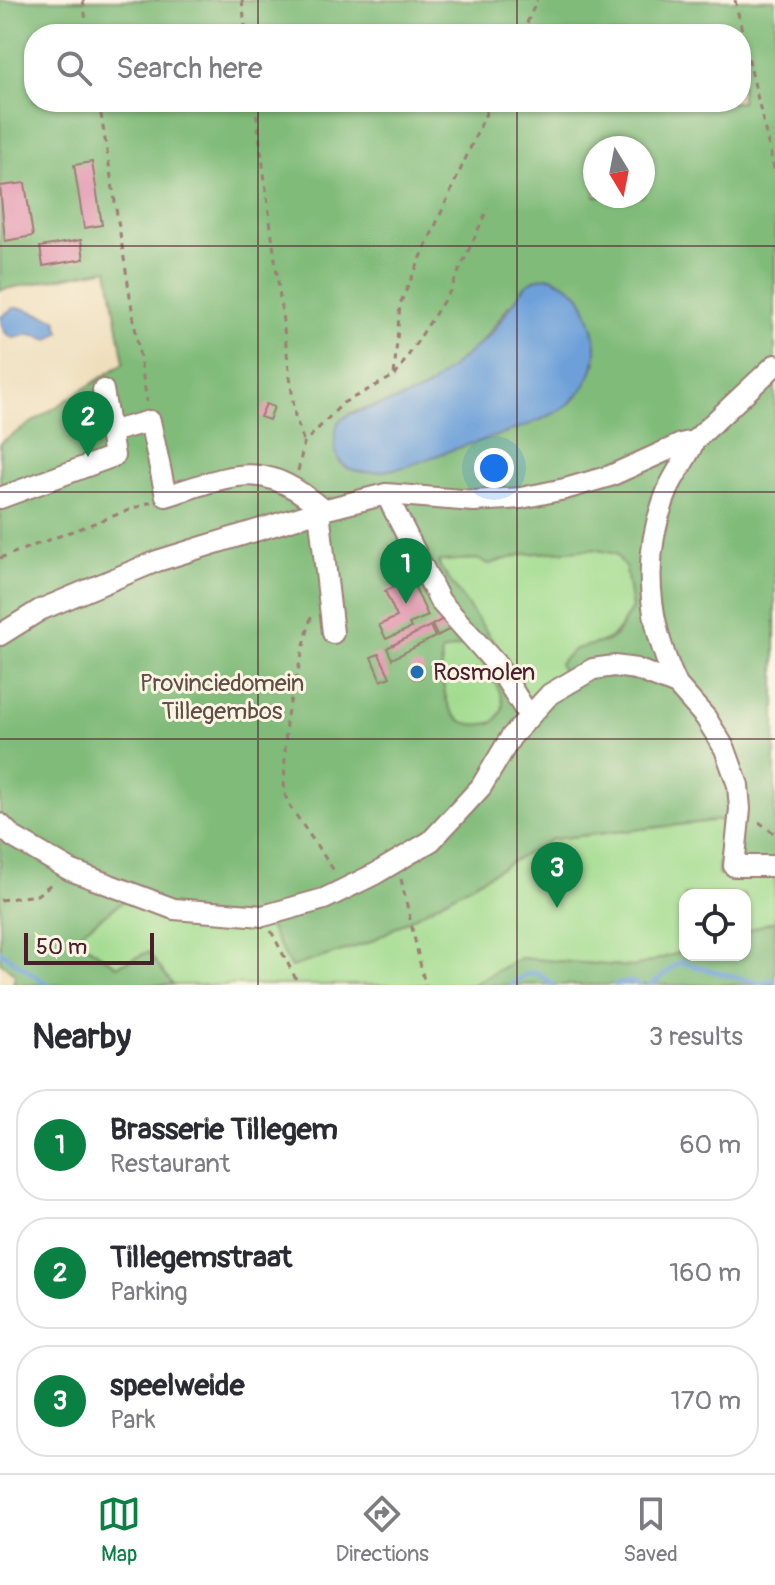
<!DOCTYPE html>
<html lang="en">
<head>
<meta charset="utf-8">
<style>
  body { margin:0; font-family:Pangolin,sans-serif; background:#f2f2f3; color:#2b2b33 }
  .controls { position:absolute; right:24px; bottom:24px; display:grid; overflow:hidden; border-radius:16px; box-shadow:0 2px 6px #0004 }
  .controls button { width:72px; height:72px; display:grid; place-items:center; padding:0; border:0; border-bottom:2px solid #e1e1e2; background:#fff; color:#2b2b33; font:40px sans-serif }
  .compass { position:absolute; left:583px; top:136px; width:72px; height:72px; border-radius:50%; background:#fff; box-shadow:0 2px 6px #0004; rotate:170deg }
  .scale { position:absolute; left:24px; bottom:20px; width:130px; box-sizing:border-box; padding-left:8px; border:4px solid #4a1f2b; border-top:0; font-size:22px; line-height:28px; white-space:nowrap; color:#4a1f2b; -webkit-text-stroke:6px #fcf5e5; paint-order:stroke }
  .you { position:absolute; left:494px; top:468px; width:28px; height:28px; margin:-20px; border:6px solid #fff; border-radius:50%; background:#1a73e8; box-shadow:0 0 0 12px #1a73e833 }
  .badge { display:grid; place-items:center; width:52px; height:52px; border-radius:50%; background:#0b8043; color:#fff; font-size:26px; font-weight:700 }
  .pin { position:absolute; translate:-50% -66px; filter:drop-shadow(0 2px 4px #0008) }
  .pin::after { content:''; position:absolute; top:42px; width:28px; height:24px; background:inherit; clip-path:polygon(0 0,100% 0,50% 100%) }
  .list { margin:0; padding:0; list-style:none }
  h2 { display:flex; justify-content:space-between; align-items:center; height:104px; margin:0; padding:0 32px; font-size:34px }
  h2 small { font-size:26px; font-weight:400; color:#7c7c81 }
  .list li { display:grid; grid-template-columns:52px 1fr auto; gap:24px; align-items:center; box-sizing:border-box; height:112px; margin:0 16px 16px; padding:0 16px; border:2px solid #e1e1e2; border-radius:32px }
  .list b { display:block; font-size:30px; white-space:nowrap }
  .list p { margin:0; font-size:26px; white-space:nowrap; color:#7c7c81 }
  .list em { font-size:26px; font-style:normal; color:#7c7c81 }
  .icon { flex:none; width:44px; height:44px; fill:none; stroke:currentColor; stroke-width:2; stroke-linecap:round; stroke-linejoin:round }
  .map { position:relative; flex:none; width:775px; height:985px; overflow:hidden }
  .search { position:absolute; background:#fff; box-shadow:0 2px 6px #0004; left:24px; right:24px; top:24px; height:88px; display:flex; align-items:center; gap:20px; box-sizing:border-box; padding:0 28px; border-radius:32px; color:#7c7c81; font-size:30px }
  .sheet { height:488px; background:#fff }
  nav { display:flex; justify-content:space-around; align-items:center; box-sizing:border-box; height:112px; border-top:2px solid #e1e1e2; background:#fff; font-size:22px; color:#7c7c81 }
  nav a { display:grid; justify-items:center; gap:4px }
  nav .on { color:#0b8043 }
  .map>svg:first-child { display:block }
  .green { fill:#a0db8e; stroke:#757d5c; stroke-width:2 }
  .forest { fill:#80bb79; stroke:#656d52; stroke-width:2; fill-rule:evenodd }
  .water { fill:#6da0d9; stroke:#5c6082; stroke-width:2 }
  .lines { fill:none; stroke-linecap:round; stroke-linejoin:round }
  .stream { stroke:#6da0d9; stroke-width:5 }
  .building { fill:#e08eac }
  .minor-casing { stroke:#9c7e74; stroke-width:24 }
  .path { stroke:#9c7e74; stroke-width:3; stroke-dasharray:6 6; stroke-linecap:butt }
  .minor { stroke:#fff; stroke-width:20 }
  .grid { fill:none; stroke:#4a1f2b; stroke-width:2; stroke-opacity:0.55 }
  .poi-dot { fill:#1f6fb2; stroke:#fcf5e5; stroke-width:3 }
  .labels { text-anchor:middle; stroke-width:6; stroke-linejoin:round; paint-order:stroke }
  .poi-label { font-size:24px; fill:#4a1f2b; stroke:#fcf5e5; text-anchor:start }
  .park-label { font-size:24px; fill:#604e44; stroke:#fcf5e5 }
</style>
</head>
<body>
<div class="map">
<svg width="775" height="985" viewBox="0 0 775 985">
  <rect width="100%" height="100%" fill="#fcf5e5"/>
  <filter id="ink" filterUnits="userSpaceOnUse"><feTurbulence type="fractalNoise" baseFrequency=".0125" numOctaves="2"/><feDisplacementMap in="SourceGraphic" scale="16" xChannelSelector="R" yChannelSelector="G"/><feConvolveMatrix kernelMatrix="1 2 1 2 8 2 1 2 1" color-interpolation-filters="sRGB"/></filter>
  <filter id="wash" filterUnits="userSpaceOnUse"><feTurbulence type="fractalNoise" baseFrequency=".006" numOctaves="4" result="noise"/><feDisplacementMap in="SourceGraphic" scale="32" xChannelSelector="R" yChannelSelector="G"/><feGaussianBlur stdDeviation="1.8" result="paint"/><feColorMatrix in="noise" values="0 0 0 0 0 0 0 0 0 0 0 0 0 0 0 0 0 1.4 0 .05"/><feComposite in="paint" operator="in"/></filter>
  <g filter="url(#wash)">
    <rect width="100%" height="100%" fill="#efdebc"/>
    <path class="green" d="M593,549L616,554L626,569L632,608C612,641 612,640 575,649L565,679L531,705L522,696L503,655L441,571L439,561L477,559L489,564L524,554Z
      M468,644C480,657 503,688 503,705C503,713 498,717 494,723C442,736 443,689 441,652Z
      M723,820L718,875L775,874V921L745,931V895H685V951L634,967L520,958L472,985H173L148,952L117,966L74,937L125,900L263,916L290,966L368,943L552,839Z"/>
    <path class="forest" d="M0,0H775V874L718,875L722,820L552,839L368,943L291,967L263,916L192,921L125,900L74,937L117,966L148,952L173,985H13L15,974L0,962V443L124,363L108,269L0,290ZM34,34H741V102H34ZM595,148H643V196H595ZM509,305L596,362L574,400L555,412L397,469L360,471L350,413C368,407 386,404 404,398C446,384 486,341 509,305ZM593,549L616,554L626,569L632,608L616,635L607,641L575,649L559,663L565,679L531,704L522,696L503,655L438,564L440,561L477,559L489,564L524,554ZM468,644C480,657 502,688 503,705C503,712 498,717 494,722C442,736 443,689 441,652Z
      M775,921V985H472L520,958L633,967L685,951V955H745V931Z"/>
    <path class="water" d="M551,277C579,289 583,296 592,325C601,352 594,377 575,398C554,422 483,439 452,450C433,456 413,466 394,469C380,472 358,475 346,467C331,457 334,437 338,422L350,414L405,398L426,389L491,334L526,285L538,278Z
      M13,308H21L56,319L60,332L49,340L31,334L13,338C4,333 1,328 1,317Z"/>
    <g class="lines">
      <path class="stream" d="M0,951L48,985
        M511,985L525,975L536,972L553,985
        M615,985L631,982L639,985
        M650,985C662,980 669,968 681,962L749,981L760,983L775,980"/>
    </g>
    <g id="blocks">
      <path class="building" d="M92,162L102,225L84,228L74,165Z
        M25,183L33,236L5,241L0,186Z
        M81,240L84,259L43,266L40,247Z
        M266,404L274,407L269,420L260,417Z
        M411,579L428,616L409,624L411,628L386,639L379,625L397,617L385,591Z
        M447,617L452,628L437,636L432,625Z
        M430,626L435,637L392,659L387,648Z
        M379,654L390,677L381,681L371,657Z
        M410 672a7 7 0 1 1 14 0a7 7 0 1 1-14 0Z"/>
    </g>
  </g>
  <g filter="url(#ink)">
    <use href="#blocks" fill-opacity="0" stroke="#9c7e74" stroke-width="2"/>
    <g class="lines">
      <g class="minor-casing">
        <path id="minor" d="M103,390L110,432
          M386,494L440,601L496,664L529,716
          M0,498L114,456L110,432L150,421L166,496C234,475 262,457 323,510
          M319,511L333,633
          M0,635L40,610L157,561L323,510L386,494L474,501L521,498L565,489L610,476L681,444L694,441L775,365
          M677,685C647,621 640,552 670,485C677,470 688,457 694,441
          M0,824L13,837L70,870L174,909L263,916L324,899L375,874L431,841L481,787L511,737L550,694L593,669L614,666L636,669L677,685L706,718L725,749L738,785L740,809L734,866H775"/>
      </g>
      <path class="path" d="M83,0L88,34
        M242,0L246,34
        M735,0L775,173
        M522,34L537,0
        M99,102L147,402
        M255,102L295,416L304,443
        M395,376L450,291L488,208
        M298,471L304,443L343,403L394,376L400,304L491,102
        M0,558L151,502
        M311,617L286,719L284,792L289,805L335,872
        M759,822L775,834
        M401,879L425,985
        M0,900L37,895L55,881
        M271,931L299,985"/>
      <use href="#minor" class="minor"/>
    </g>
  </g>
  <path class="grid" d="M258,0V34M517,0V34M258,102V985M517,102V985M0,246H775M0,492H775M0,739H775"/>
  <circle class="poi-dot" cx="417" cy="672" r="8"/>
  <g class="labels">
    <g class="poi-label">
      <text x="433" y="680">Rosmolen</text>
    </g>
    <g class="park-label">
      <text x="222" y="691">Provinciedomein<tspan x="222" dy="28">Tillegembos</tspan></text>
    </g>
  </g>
</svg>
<div class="controls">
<button><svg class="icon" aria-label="locate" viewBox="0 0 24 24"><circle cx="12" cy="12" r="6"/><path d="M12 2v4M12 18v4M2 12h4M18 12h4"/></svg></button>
</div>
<svg class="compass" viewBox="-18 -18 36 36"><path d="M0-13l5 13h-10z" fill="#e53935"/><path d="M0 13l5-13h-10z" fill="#7c7c81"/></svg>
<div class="scale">50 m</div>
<div class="you"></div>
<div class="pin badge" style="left:406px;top:604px">1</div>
<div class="pin badge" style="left:88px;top:457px">2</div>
<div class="pin badge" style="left:557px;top:908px">3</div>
<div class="search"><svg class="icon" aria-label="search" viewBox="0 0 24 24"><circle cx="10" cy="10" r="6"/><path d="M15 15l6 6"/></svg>Search here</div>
</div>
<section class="sheet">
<h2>Nearby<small>3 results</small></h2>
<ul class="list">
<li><span class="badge">1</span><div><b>Brasserie Tillegem</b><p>Restaurant</p></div><em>60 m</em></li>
<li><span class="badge">2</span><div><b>Tillegemstraat</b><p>Parking</p></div><em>160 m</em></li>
<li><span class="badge">3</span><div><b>speelweide</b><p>Park</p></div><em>170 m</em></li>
</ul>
</section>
<nav>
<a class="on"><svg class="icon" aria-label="map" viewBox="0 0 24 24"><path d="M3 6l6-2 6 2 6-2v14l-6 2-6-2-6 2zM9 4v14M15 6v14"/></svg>Map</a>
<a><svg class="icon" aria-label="directions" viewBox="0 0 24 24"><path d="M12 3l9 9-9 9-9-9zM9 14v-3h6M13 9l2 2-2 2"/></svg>Directions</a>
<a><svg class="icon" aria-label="saved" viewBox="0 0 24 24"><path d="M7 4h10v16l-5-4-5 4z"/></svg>Saved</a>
</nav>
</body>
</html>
